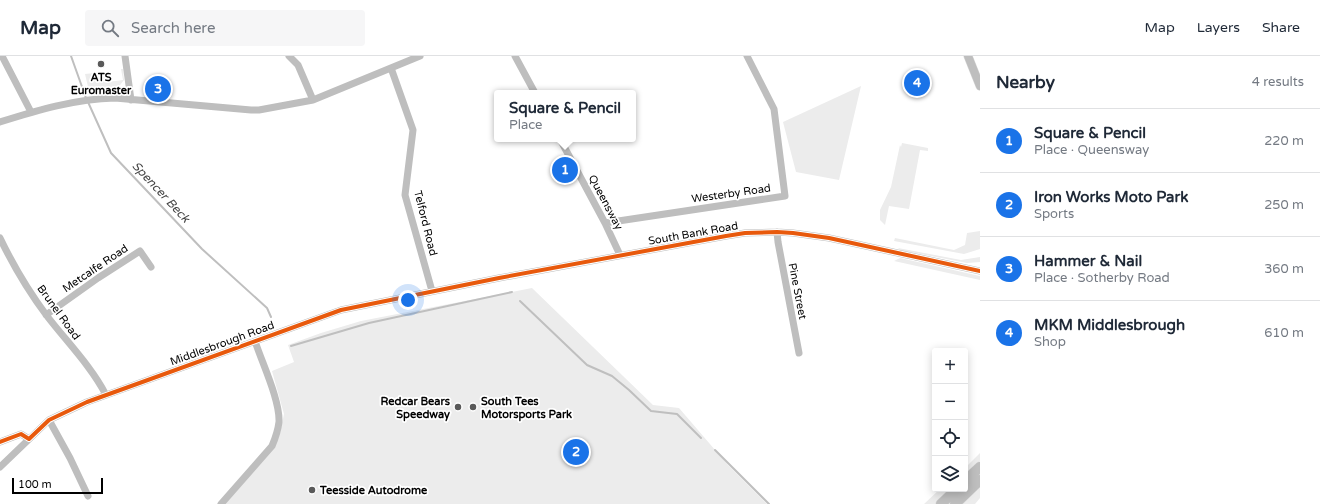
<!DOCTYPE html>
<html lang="en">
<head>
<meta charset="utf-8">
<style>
  body { margin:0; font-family:"Varela Round",sans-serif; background:#f6f6f7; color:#1f2937 }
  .controls { position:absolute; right:12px; bottom:12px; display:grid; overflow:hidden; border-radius:4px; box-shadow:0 2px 10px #0003 }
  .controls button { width:36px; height:36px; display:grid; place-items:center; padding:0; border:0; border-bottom:1px solid #e0e1e3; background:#fff; color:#1f2937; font:20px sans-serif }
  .scale { position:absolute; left:12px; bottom:10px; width:91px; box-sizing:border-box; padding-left:4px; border:2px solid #000; border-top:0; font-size:11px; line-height:14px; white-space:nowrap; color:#000; -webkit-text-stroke:3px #fff; paint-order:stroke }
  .you { position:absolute; left:408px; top:244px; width:14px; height:14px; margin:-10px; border:3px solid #fff; border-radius:50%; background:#1a73e8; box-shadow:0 0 0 6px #1a73e833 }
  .badge { display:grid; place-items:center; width:26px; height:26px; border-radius:50%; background:#1a73e8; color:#fff; font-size:13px; font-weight:700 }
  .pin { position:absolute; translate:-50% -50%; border:2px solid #fff; box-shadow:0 1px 4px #0006 }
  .popup { position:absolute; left:494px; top:34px; width:142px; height:52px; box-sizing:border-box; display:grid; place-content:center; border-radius:4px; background:#fff; filter:drop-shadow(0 1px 3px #0005); font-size:13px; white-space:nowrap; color:#747a83 }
  .popup b { font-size:15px; color:#1f2937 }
  .popup::after { content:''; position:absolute; left:50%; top:100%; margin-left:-8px; border:8px solid transparent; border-top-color:#fff }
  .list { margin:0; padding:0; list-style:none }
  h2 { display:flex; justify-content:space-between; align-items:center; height:52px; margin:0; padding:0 16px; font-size:17px }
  h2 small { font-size:13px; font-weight:400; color:#747a83 }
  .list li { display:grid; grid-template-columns:26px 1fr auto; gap:12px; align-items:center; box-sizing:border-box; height:64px; padding:0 16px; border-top:1px solid #e0e1e3 }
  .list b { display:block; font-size:15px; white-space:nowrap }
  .list p { margin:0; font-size:13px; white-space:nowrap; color:#747a83 }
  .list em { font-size:13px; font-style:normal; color:#747a83 }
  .icon { flex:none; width:22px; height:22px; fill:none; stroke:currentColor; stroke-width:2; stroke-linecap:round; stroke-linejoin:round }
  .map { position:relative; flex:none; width:980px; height:448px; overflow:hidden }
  header { display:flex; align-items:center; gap:24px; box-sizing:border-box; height:56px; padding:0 20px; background:#fff; border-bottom:1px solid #e0e1e3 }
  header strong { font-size:19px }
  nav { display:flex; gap:22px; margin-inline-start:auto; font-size:14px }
  .search { width:280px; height:36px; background:#f6f6f7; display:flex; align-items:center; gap:10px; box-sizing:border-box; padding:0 14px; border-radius:4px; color:#747a83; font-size:15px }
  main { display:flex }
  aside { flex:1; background:#fff }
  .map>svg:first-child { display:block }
  .green { fill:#ececec }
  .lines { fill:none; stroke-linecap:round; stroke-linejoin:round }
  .stream { stroke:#bfbfbf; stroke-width:2 }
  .major-casing { stroke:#dbdbdb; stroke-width:9 }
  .highway-casing { stroke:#dbdbdb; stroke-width:11 }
  .minor { stroke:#bebebe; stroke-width:7 }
  .major { stroke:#bebebe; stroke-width:8 }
  .highway { stroke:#bebebe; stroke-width:10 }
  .cycleway-casing { stroke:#fff; stroke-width:6 }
  .cycleway { stroke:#e8590c; stroke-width:4 }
  .poi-dot { fill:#595959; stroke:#fff; stroke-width:1.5 }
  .labels { text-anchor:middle; stroke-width:3.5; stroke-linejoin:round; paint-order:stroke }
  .poi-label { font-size:11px; font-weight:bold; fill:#000; stroke:#fff; text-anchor:start }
  .street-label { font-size:11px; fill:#000; stroke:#fff }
  .water-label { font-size:12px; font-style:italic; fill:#444; stroke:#fff }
</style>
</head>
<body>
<header>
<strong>Map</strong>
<div class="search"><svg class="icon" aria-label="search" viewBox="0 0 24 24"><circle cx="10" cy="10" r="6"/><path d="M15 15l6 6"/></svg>Search here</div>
<nav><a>Map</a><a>Layers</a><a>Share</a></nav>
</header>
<main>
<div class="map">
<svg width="980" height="448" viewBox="0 0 980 448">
  <rect width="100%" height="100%" fill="#fff"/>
  <path class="green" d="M121,13H123L124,24L116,34L89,35L85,18L105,16L107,26L123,24Z
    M861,30L839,124L796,116L783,66Z
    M902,87L928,92V95L920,94L909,153L889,150L885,169L880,164V154L891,131L900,89L901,91Z
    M980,175V193L964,198L894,185L895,182L954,194L965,189L967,177Z
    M898,192L961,204L980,201V206L967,207L900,194Z
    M900,202L980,220V224L894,205Z
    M532,232L653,349L679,352L728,409L767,448H225L280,377L284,358L272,315L294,306L288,289L321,277L361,265Z
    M980,397V405L965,419V412Z
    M980,431V442L975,448H960Z
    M940,433H951L936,448H924Z"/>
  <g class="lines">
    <path class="stream" d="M71,0L86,42
      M88,46L111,97L202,193L267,252L271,261
      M520,245L587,309L612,320L629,334L651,355L677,358L701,382
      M291,290L369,267L512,236
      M715,394L769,448"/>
    <g class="major-casing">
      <path id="major" d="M968,0L980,30"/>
    </g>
    <g class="highway-casing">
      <path id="highway" d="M965,425L980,411
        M941,448L957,433
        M955,448L980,424"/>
    </g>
    <path class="minor" d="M2,0L31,56
      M125,0L131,44
      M289,0L298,9L313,44
      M515,0L535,37
      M391,12L413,74L405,139L432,235
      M0,66C38,54 75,43 115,42L251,54H259L313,44L420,0
      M560,83L605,167L620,199
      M605,167L785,140L774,53L747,0
      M777,176L778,186L799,297
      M0,182C13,209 29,236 47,260C67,286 91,310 106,339
      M46,259L98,222L140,195L151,211
      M49,364L70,402L88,440
      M0,386L21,378L29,383
      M0,411L49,364L87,346L341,254L499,222L726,180L745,177L777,176L793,177L829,182L980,215
      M221,448L272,390C275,383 278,374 279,366C280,344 262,307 255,285"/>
    <use href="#major" class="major"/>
    <use href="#highway" class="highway"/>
    <g class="cycleway-casing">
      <path id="cycleway" d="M0,386L21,378L29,383L49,364L87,346L341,254L499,222L726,180L745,177L777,176L793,177L829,182L980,215"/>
    </g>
    <use href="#cycleway" class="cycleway"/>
  </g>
  <g class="poi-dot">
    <circle cx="101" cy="8" r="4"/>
    <circle cx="458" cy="351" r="4"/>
    <circle cx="473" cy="351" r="4"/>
    <circle cx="312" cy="434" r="4"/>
  </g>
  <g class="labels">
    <g class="poi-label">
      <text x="101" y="25" text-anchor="middle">ATS<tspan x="101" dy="13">Euromaster</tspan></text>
      <text x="450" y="349" text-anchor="end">Redcar Bears<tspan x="450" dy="13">Speedway</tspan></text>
      <text x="481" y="349">South Tees<tspan x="481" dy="13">Motorsports Park</tspan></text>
      <text x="320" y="438">Teesside Autodrome</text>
    </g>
    <g class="street-label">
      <text transform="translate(731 137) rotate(-8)" y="4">Westerby Road</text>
      <text transform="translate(606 146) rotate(62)" y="4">Queensway</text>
      <text transform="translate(426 167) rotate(76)" y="4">Telford Road</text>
      <text transform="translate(693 177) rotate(-10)" y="4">South Bank Road</text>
      <text transform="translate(95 212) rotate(-34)" y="4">Metcalfe Road</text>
      <text transform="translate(798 235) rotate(79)" y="4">Pine Street</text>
      <text transform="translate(59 256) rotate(54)" y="4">Brunel Road</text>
      <text transform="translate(222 287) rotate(-20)" y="4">Middlesbrough Road</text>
    </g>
    <g class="water-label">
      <text transform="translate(161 136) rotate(47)" y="4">Spencer Beck</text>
    </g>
  </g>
</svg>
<div class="controls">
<button>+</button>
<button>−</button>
<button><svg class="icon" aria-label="locate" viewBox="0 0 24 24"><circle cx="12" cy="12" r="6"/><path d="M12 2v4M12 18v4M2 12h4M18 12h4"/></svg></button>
<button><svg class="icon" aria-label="layers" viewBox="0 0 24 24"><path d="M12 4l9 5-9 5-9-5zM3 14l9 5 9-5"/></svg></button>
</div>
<div class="scale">100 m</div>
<div class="you"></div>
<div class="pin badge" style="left:565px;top:114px">1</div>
<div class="popup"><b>Square &amp; Pencil</b>Place</div>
<div class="pin badge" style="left:576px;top:396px">2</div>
<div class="pin badge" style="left:158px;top:33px">3</div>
<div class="pin badge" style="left:917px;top:27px">4</div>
</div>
<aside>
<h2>Nearby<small>4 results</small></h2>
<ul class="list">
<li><span class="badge">1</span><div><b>Square &amp; Pencil</b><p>Place · Queensway</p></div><em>220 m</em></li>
<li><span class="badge">2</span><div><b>Iron Works Moto Park</b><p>Sports</p></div><em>250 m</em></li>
<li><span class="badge">3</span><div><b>Hammer &amp; Nail</b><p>Place · Sotherby Road</p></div><em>360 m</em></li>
<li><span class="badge">4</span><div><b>MKM Middlesbrough</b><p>Shop</p></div><em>610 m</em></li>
</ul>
</aside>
</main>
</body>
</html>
